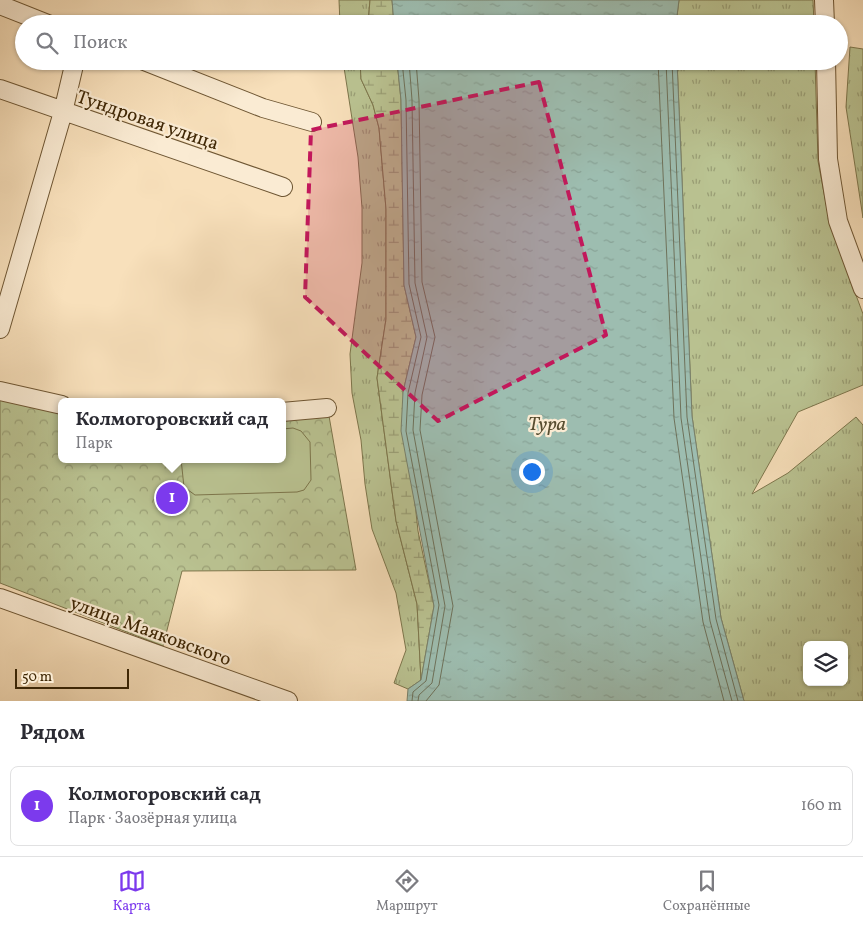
<!DOCTYPE html>
<html lang="ru">
<head>
<meta charset="utf-8">
<style>
  body { margin:0; font-family:Vollkorn,serif; background:#f7f7f7; color:#2b2b33 }
  .controls { position:absolute; right:15px; bottom:15px; display:grid; overflow:hidden; border-radius:8px; box-shadow:0 1px 4px #0004 }
  .controls button { width:45px; height:45px; display:grid; place-items:center; padding:0; border:0; border-bottom:1px solid #e1e1e2; background:#fff; color:#2b2b33; font:25px sans-serif }
  .scale { position:absolute; left:15px; bottom:12px; width:114px; box-sizing:border-box; padding-left:5px; border:2px solid #402806; border-top:0; font-size:14px; line-height:18px; white-space:nowrap; color:#402806; -webkit-text-stroke:4px #faebd3; paint-order:stroke }
  .you { position:absolute; left:531px; top:471px; width:18px; height:18px; margin:-12px; border:4px solid #fff; border-radius:50%; background:#1a73e8; box-shadow:0 0 0 8px #1a73e833 }
  .badge { display:grid; place-items:center; width:32px; height:32px; border-radius:50%; background:#7c3aed; color:#fff; font-size:16px; font-weight:700 }
  .pin { position:absolute; translate:-50% -50%; border:2px solid #fff; box-shadow:0 1px 5px #0006 }
  .popup { position:absolute; left:58px; top:398px; width:228px; height:65px; box-sizing:border-box; display:grid; place-content:center; border-radius:8px; background:#fff; filter:drop-shadow(0 1px 4px #0005); font-size:16px; white-space:nowrap; color:#7c7c81 }
  .popup b { font-size:19px; color:#2b2b33 }
  .popup::after { content:''; position:absolute; left:50%; top:100%; margin-left:-10px; border:10px solid transparent; border-top-color:#fff }
  .list { margin:0; padding:0; list-style:none }
  h2 { display:flex; justify-content:space-between; align-items:center; height:65px; margin:0; padding:0 20px; font-size:21px }
  h2 small { font-size:16px; font-weight:400; color:#7c7c81 }
  .list li { display:grid; grid-template-columns:32px 1fr auto; gap:15px; align-items:center; box-sizing:border-box; height:80px; margin:0 10px 10px; padding:0 10px; border:1px solid #e1e1e2; border-radius:8px }
  .list b { display:block; font-size:19px; white-space:nowrap }
  .list p { margin:0; font-size:16px; white-space:nowrap; color:#7c7c81 }
  .list em { font-size:16px; font-style:normal; color:#7c7c81 }
  .icon { flex:none; width:28px; height:28px; fill:none; stroke:currentColor; stroke-width:2; stroke-linecap:round; stroke-linejoin:round }
  .map { position:relative; flex:none; width:863px; height:701px; overflow:hidden }
  .search { position:absolute; background:#fff; box-shadow:0 1px 4px #0004; left:15px; right:15px; top:15px; height:55px; display:flex; align-items:center; gap:12px; box-sizing:border-box; padding:0 18px; border-radius:28px; color:#7c7c81; font-size:19px }
  .sheet { height:155px; background:#fff }
  nav { display:flex; justify-content:space-around; align-items:center; box-sizing:border-box; height:70px; border-top:1px solid #e1e1e2; background:#fff; font-size:14px; color:#7c7c81 }
  nav a { display:grid; justify-items:center; gap:2px }
  nav .on { color:#7c3aed }
  .map>svg:first-child { display:block }
  .grass { fill:url(#grass-tufts); stroke:#7d764c; fill-rule:evenodd }
  .wetland { fill:url(#wetland-marsh); stroke:#7d764c }
  .park { fill:url(#park-crowns); stroke:#7d764c }
  .garden { fill:#bac392; stroke:#7d764c }
  .water { fill:url(#water-ripples); stroke:#78816c }
  .lines { fill:none; stroke-linecap:round; stroke-linejoin:round }
  .shore { stroke:#6e725b; stroke-width:1 }
  .minor-casing { stroke:#6e5633; stroke-width:20 }
  .minor { stroke:#faebd3; stroke-width:18 }
  .marked { fill:#c2185b; fill-opacity:0.2; stroke:#c2185b; stroke-width:4; stroke-dasharray:10 6; stroke-linejoin:round }
  .labels { text-anchor:middle; stroke-width:4.5; stroke-linejoin:round; paint-order:stroke }
  .street-label { font-size:19px; fill:#402806; stroke:#faebd3 }
  .water-label { font-size:20px; font-style:italic; fill:#574d30; stroke:#faebd3 }
</style>
</head>
<body>
<div class="map">
<svg width="863" height="701" viewBox="0 0 863 701">
  <defs>
    <pattern id="grass-tufts" width="24" height="20" patternUnits="userSpaceOnUse" patternTransform="scale(1.25)"><rect width="24" height="20" fill="#bac392"/><path d="M3 7l-1-3M5 7V3M7 7l1-3M15 17l-1-3M17 17v-4M19 17l1-3" fill="none" stroke="#999e75"/></pattern>
    <pattern id="wetland-marsh" width="20" height="14" patternUnits="userSpaceOnUse" patternTransform="scale(1.25)"><rect width="20" height="14" fill="#bac392"/><path d="M1 5h8M5 5V1M11 12h8M15 12V8" fill="none" stroke="#999e75"/></pattern>
    <pattern id="park-crowns" width="20" height="18" patternUnits="userSpaceOnUse" patternTransform="scale(1.25)"><rect width="20" height="18" fill="#bac392"/><path d="M2 6a3 3 0 1 1 6 0M12 15a3 3 0 1 1 6 0" fill="none" stroke="#999e75"/></pattern>
    <pattern id="water-ripples" width="26" height="14" patternUnits="userSpaceOnUse" patternTransform="scale(1.25)"><rect width="26" height="14" fill="#9dbdb0"/><path d="M2 4q2-2 4 0t4 0M15 11q2-2 4 0t4 0" fill="none" stroke="#88a296"/></pattern>
  </defs>
  <rect width="100%" height="100%" fill="#f8e0bb"/>
  <filter id="stains"><feTurbulence type="fractalNoise" baseFrequency=".004" numOctaves="4"/><feColorMatrix values="0 0 0 0 .2 0 0 0 0 .09 0 0 0 0 .02 0 0 0 .5 -.17"/></filter>
  <radialGradient id="worn" r=".72"><stop offset=".6" stop-color="#630" stop-opacity="0"/><stop offset="1" stop-color="#630" stop-opacity=".3"/></radialGradient>
  <path class="grass" d="M339,0H370L368,24H340Z
    M679,0H813L814,24H676Z
    M850,47L863,49V218L846,107Z
    M343,61H360L361,79L373,105L379,128L386,209V319L377,378L396,521L417,604L421,680L408,689L394,683L406,650L396,593L372,529L365,484L361,440L352,393L350,354L362,263V208L358,157Z
    M677,61H815L818,161L830,225L863,314V385L798,412L752,494L788,473L856,417L863,425V701H744L721,618L692,416ZM807,645H844V682H807Z"/>
  <path class="wetland" d="M370,0H392L394,24H368Z
    M360,61H397L401,100L404,285L416,337L403,392L418,531L434,606L421,680L417,604L396,521L377,378L386,319V209L379,128L373,105L361,79Z"/>
  <path class="park" d="M0,398L62,413V459H282V419L329,416L356,570L182,571L163,646L0,583Z"/>
  <path class="garden" d="M293,428L301,431L310,442L311,480L304,490L297,492L195,495L184,487L181,459H282V429Z"/>
  <path class="water" d="M392,0H679L676,24H394Z
    M397,61H677L692,416L721,618L744,701H407L408,689L421,680L434,606L401,431L403,392L416,337L404,285L401,100Z"/>
  <g class="lines">
    <path class="shore" d="M402,61L406,100L409,284L421,337L408,393L406,431L439,605L426,681L413,692L412,701
      M409,61L412,100L415,283L427,337L415,393L413,430L445,606L432,683L419,695L418,701
      M416,61L419,100L422,282L435,337L422,395L420,430L453,606L439,685L426,701
      M658,61L674,418L703,622L724,701
      M666,61L681,418L710,621L732,701
      M672,61L687,417L716,619L738,701"/>
    <g class="minor-casing">
      <path id="minor" d="M824,0L825,24
        M0,5L48,24
        M144,61L263,108L312,122
        M826,61L828,159L838,221L863,289
        M0,89L283,187
        M0,329L63,112L75,61
        M0,391L62,405
        M282,412L327,408
        M0,598L288,701"/>
    </g>
    <use href="#minor" class="minor"/>
  </g>
  <path class="marked" d="M539,82L606,335L438,421L305,297L311,130Z"/>
  <g class="labels">
    <g class="street-label">
      <text transform="translate(148 119) rotate(19)" y="7">Тундровая улица</text>
      <text transform="translate(151 630) rotate(20)" y="7">улица Маяковского</text>
    </g>
    <g class="water-label">
      <text x="547" y="430">Тура</text>
    </g>
  </g>
  <rect width="100%" height="100%" filter="url(#stains)"/>
  <rect width="100%" height="100%" fill="url(#worn)"/>
</svg>
<div class="controls">
<button><svg class="icon" aria-label="layers" viewBox="0 0 24 24"><path d="M12 4l9 5-9 5-9-5zM3 14l9 5 9-5"/></svg></button>
</div>
<div class="scale">50 m</div>
<div class="you"></div>
<div class="pin badge" style="left:172px;top:498px">1</div>
<div class="popup"><b>Колмогоровский сад</b>Парк</div>
<div class="search"><svg class="icon" aria-label="search" viewBox="0 0 24 24"><circle cx="10" cy="10" r="6"/><path d="M15 15l6 6"/></svg>Поиск</div>
</div>
<section class="sheet">
<h2>Рядом<small></small></h2>
<ul class="list">
<li><span class="badge">1</span><div><b>Колмогоровский сад</b><p>Парк · Заозёрная улица</p></div><em>160 m</em></li>
</ul>
</section>
<nav>
<a class="on"><svg class="icon" aria-label="map" viewBox="0 0 24 24"><path d="M3 6l6-2 6 2 6-2v14l-6 2-6-2-6 2zM9 4v14M15 6v14"/></svg>Карта</a>
<a><svg class="icon" aria-label="directions" viewBox="0 0 24 24"><path d="M12 3l9 9-9 9-9-9zM9 14v-3h6M13 9l2 2-2 2"/></svg>Маршрут</a>
<a><svg class="icon" aria-label="saved" viewBox="0 0 24 24"><path d="M7 4h10v16l-5-4-5 4z"/></svg>Сохранённые</a>
</nav>
</body>
</html>
